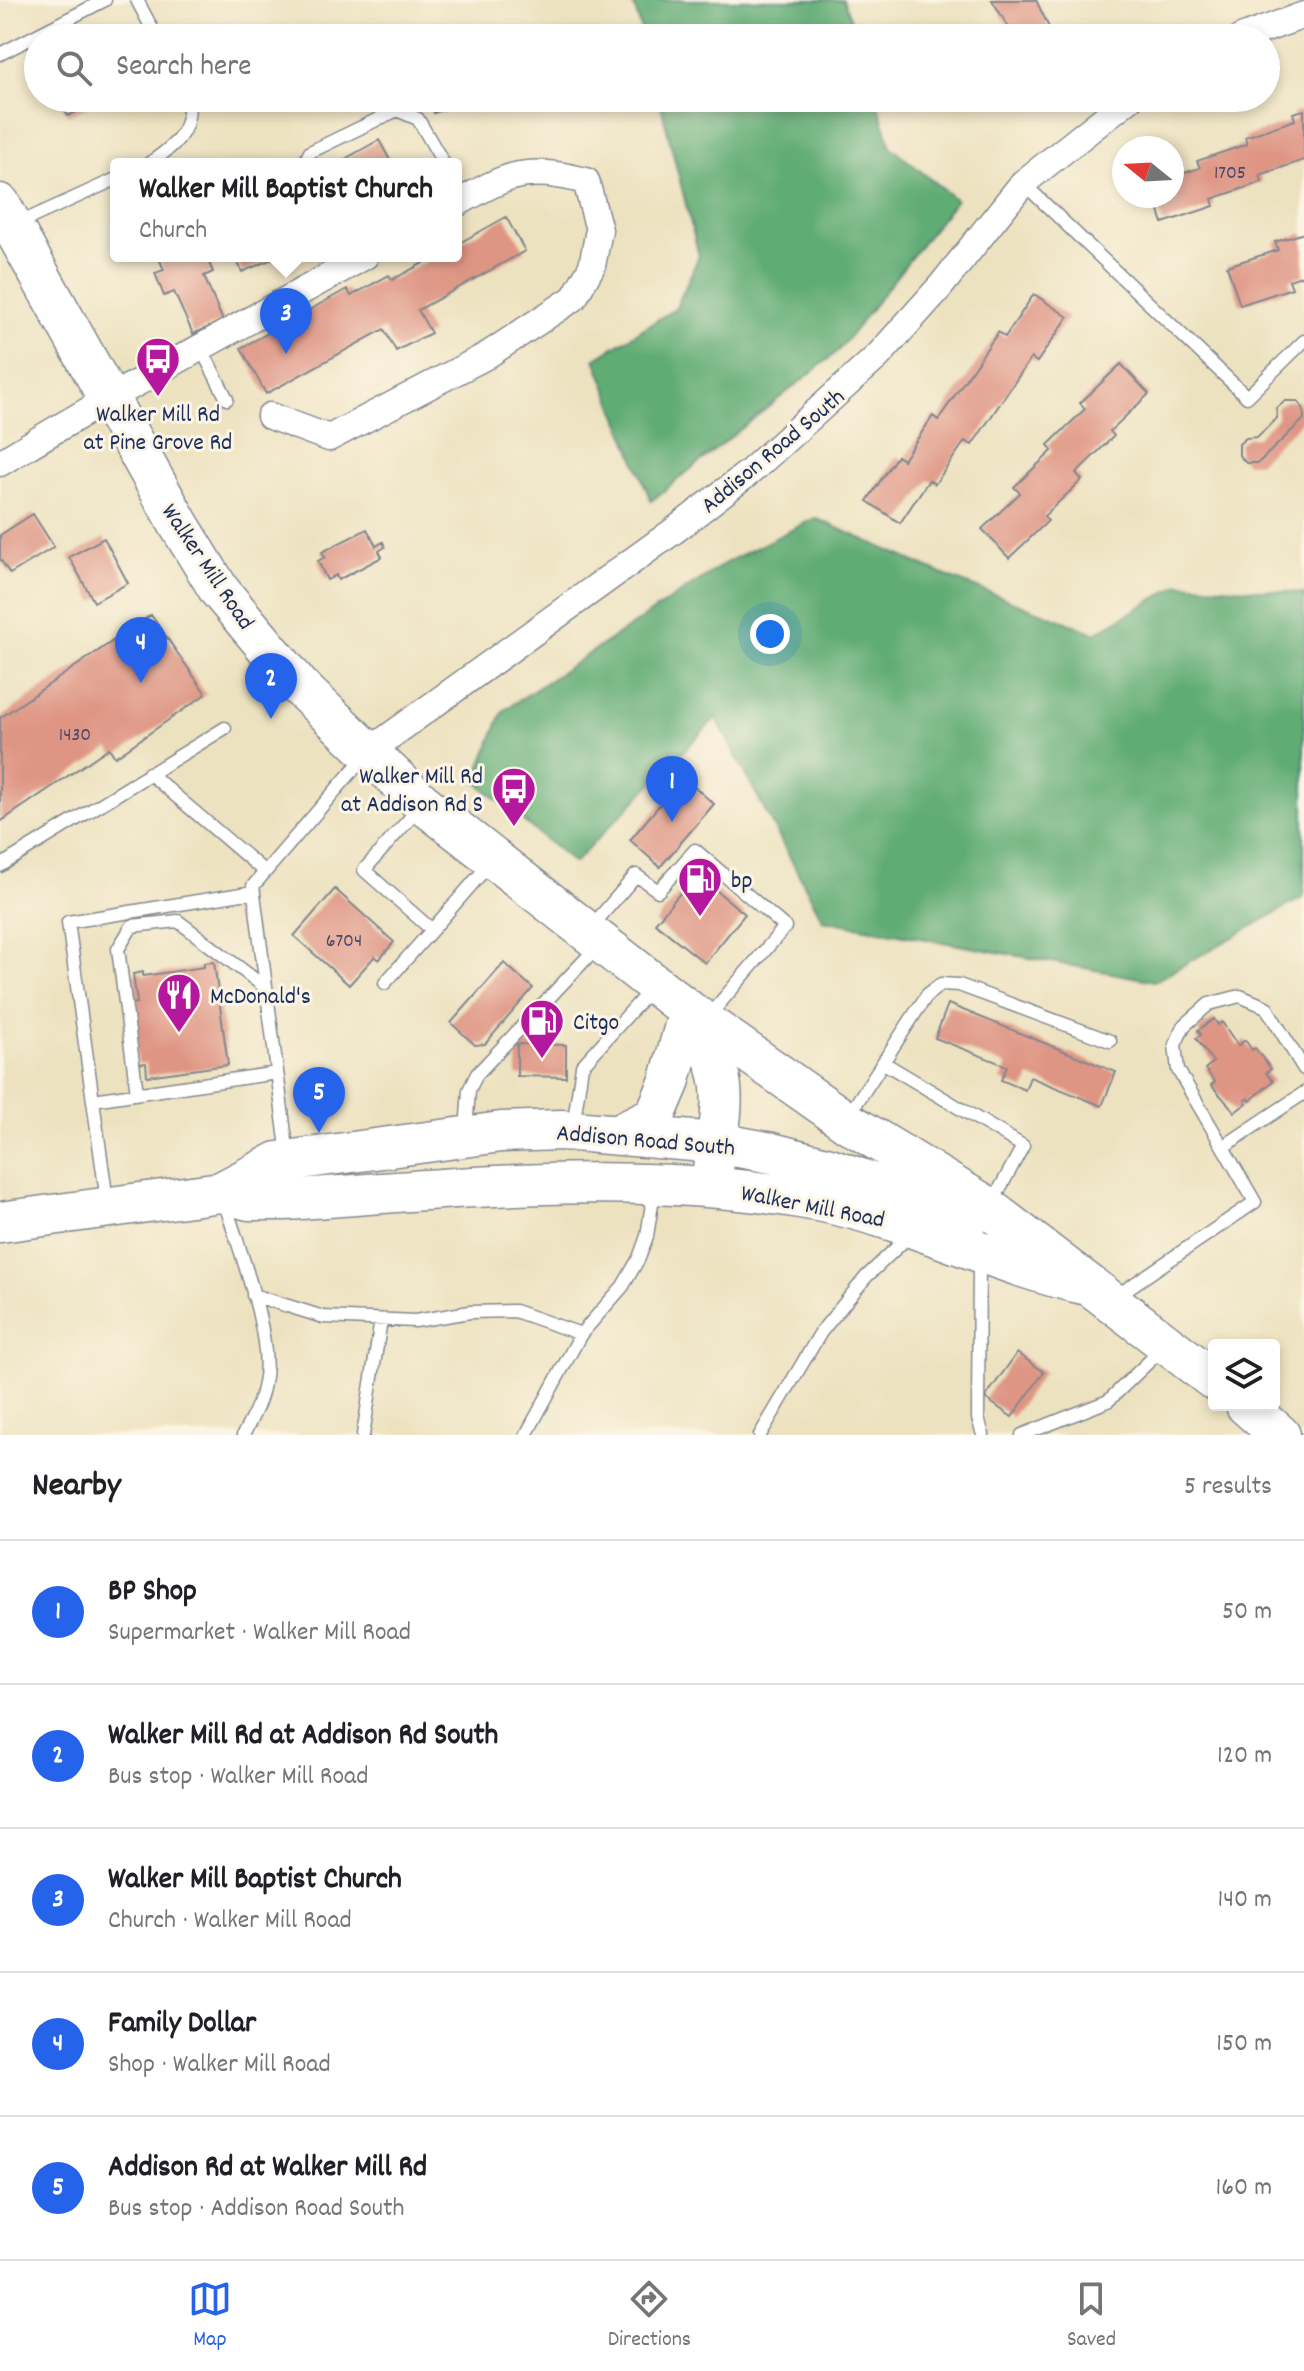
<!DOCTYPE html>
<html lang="en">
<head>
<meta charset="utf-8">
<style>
  body { margin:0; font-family:Dekko,sans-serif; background:#f2f2f2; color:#202124 }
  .controls { position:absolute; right:24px; bottom:24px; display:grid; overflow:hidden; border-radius:8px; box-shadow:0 4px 12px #0003 }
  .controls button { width:72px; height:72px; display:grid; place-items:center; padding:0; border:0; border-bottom:2px solid #e0e0e0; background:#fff; color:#202124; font:40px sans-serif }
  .compass { position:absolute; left:1112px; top:136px; width:72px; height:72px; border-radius:50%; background:#fff; box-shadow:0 4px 12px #0003; rotate:288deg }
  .you { position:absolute; left:770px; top:634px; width:28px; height:28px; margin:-20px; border:6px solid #fff; border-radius:50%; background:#1a73e8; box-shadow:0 0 0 12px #1a73e833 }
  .badge { display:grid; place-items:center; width:52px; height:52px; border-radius:50%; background:#2563eb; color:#fff; font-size:26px; font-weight:700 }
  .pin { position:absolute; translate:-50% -66px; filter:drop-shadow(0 2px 4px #0008) }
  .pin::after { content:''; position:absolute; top:42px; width:28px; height:24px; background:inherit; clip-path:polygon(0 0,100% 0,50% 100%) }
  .popup { position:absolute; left:110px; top:158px; width:352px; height:104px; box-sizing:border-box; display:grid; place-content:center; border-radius:8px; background:#fff; filter:drop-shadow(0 2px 6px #0005); font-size:26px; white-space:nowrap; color:#757577 }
  .popup b { font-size:30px; color:#202124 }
  .popup::after { content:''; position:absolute; left:50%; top:100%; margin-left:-16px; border:16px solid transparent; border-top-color:#fff }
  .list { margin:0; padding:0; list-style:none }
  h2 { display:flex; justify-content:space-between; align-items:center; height:104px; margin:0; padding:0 32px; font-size:34px }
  h2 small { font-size:26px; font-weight:400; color:#757577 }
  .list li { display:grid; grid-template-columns:52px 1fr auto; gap:24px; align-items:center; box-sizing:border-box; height:144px; padding:0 32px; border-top:2px solid #e0e0e0 }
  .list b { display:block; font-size:30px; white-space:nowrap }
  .list p { margin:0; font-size:26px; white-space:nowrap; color:#757577 }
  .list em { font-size:26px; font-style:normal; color:#757577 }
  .icon { flex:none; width:44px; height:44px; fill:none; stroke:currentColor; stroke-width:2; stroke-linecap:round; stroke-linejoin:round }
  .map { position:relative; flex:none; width:1304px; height:1435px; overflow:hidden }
  .search { position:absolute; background:#fff; box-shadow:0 4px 12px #0003; left:24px; right:24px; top:24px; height:88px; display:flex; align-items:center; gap:20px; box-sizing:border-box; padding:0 28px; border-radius:44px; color:#757577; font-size:30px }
  .sheet { height:824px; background:#fff }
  nav { display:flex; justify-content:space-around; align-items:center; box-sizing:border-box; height:112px; border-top:2px solid #e0e0e0; background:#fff; font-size:22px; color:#757577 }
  nav a { display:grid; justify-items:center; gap:4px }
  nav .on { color:#2563eb }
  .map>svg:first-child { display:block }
  .forest { fill:#60ac75; stroke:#3e6e6a; stroke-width:2 }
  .building { fill:#df9584 }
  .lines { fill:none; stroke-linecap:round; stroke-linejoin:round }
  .lane-casing { stroke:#84888f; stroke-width:15 }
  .street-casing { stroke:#84888f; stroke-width:29 }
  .primary-casing { stroke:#84888f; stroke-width:43 }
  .lane { stroke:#fff; stroke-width:12 }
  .street { stroke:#fff; stroke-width:26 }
  .primary { stroke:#fff; stroke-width:40 }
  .labels { text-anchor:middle; stroke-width:6; stroke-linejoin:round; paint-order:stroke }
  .number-label { font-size:20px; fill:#4c4868 }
  .poi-label { font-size:24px; fill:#1b2f5e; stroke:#fcf5e5; text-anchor:start }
  .street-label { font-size:24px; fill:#1b2f5e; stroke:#fcf5e5 }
</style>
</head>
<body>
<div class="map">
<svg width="1304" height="1435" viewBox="0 0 1304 1435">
  <rect width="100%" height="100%" fill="#fcf5e5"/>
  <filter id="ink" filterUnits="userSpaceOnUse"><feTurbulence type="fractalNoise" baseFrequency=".0125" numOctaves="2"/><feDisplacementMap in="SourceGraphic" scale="16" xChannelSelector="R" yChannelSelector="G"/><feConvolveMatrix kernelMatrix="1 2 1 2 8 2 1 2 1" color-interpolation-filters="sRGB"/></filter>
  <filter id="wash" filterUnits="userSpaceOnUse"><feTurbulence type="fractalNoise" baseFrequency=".006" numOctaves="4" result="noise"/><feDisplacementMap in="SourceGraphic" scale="32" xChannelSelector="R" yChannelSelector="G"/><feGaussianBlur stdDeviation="1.8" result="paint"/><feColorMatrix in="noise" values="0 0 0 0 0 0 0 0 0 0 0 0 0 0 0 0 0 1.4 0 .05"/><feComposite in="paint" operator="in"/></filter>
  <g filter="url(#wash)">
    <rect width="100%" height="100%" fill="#ede2c0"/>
    <path class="forest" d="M632,0H843L858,38H644Z
      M659,98H876L891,147L956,200L838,351L651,501L595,359L676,308L699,256Z
      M815,518L951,578L1095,633L1180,584L1304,593V897L1155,981L823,920L716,718L574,863L475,781L503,711L727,562Z"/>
    <g id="blocks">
      <path class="building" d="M992,0H1036L1054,38H1015Z
        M58,98H106L68,116Z
        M429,98H477L434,113Z
        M1304,110V160L1260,175L1262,182L1212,199L1214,206L1163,223L1154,196H1172V177L1200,168L1197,161L1247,144L1245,137L1295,120L1293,113Z
        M379,140L392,164H336Z
        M506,217L525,251L418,310L431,333L396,351L384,329L266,394L241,348L347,289L351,296L389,275L392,280L436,256H456V245Z
        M1304,233V275L1289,280L1292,288L1240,305L1227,266L1278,250L1275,242Z
        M158,256H206L213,272L204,276L223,321L193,334L174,292L164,296L155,273L164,270Z
        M235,256H279L242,272Z
        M1034,294L1068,317L1037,362L1031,358L972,445L965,441L935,484L929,480L900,523L867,501L897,456L903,460L933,416L938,420L998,332L1005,337Z
        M1121,364L1149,394L1110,431L1114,436L1076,473L1082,480L1044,516L1048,521L1009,558L982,529L1020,493L1014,487L1052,451L1048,445L1085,409L1080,403Z
        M1285,401H1297L1303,408L1304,419L1258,463H1246L1239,455V444L1246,438L1257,437L1277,418V408Z
        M33,514L54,547L10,574L0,559V535Z
        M367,529L376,546L383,542L385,547L379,551L382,557L338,580L336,575L327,580L318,561L325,557L322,552Z
        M104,538L128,583L94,602L69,557Z
        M151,615L206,694L115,757L109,748L0,822V718Z
        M683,777L714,804L660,867L630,840Z
        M696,874L745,914L705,963L655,923Z
        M335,889L394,942L379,960L375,956L349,985L294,936Z
        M214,962L228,1065L147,1076L146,1063L138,1064L130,1004L137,1003L133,974L143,972V976L204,967V963Z
        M504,963L533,988L485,1044L475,1045L451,1023Z
        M948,1004L1116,1072L1102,1106L1030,1077L1025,1090L1001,1080L1007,1066L935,1038Z
        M1214,1019L1218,1025L1222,1022L1238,1046L1245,1040L1252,1050L1255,1048L1271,1069L1266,1073L1273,1081L1250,1101L1248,1098L1245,1100L1247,1103L1235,1112L1211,1085L1215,1082L1205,1069L1213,1062L1196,1038L1201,1035L1198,1030Z
        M517,1044L566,1045V1077L517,1076Z
        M1017,1353L1044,1372L1012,1417L985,1398Z"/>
    </g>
  </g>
  <g filter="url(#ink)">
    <use href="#blocks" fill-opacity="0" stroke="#84888f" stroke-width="2"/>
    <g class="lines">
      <g class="lane-casing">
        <path id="lane" d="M137,0L157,38
          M0,54L105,0
          M148,164C174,147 193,131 188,98
          M304,164L310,152L397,110L418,119L444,164
          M1023,183L1247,397L1304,341
          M15,225L116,179
          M202,350L227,399
          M149,773L265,872
          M420,807L364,870L432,930L492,861
          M0,866L225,728
          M592,926L636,875L658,891L695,850L785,927L707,1018
          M385,983L432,930
          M884,1063L1023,1146L991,1205
          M137,1093L118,949L132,926L178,921L266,988
          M93,1100L277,1073
          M848,1116L927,995L941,984L959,985L1110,1041
          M573,1127L582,1066L651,989
          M466,1130L469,1090L477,1074L598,946
          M1223,1147L1304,1093
          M288,1156L253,886L366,755
          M224,1200C238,1247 274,1337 264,1383C261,1402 252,1418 243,1435
          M107,1201L68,922L254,892
          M979,1256L978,1418L983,1435
          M253,1295L323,1317L415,1321L470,1312L515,1311L581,1334
          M1115,1297L1255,1202L1178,1070L1175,1045L1184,1026L1209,1004L1240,996L1266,1007L1304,1069
          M363,1435L381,1320
          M526,1435L581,1334L623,1286L639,1258L647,1236L654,1191
          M760,1435L821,1332L866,1277L911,1234
          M1022,1435L1108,1401L1163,1348"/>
      </g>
      <g class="street-casing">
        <path id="street" d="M1241,38L1304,15
          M270,416L329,438L486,356L574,298L592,266L599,230L586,181C525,166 510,173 456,204
          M0,463C119,390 243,325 365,256
          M368,752L675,530L751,471L878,356L940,287L1023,183L1130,98"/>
      </g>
      <g class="primary-casing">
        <path id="primary" d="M0,204L178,523L219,590L300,687L421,802L689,1011L847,1122L983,1204L1214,1380
          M693,1018C732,1081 723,1100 713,1170
          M618,1134L655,1116L669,1083L689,1011
          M221,1192L249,1200H284C463,1188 645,1168 823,1202C913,1220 994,1264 1083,1284
          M0,1222L221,1192L278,1162L501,1132L561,1130L717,1143L772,1153L830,1168L969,1218
          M1246,1405L1280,1435"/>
      </g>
      <use href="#lane" class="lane"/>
      <use href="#street" class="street"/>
      <use href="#primary" class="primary"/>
    </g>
  </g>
  <defs>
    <g id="bus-pin" transform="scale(2.3)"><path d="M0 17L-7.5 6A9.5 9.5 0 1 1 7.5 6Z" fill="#b5179e" stroke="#fcf5e5"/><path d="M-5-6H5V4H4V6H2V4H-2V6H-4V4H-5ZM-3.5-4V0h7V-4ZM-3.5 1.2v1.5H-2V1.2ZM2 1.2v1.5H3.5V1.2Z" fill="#fff"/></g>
    <g id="fuel-pin" transform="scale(2.3)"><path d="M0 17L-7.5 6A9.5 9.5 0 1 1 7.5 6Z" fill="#b5179e" stroke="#fcf5e5"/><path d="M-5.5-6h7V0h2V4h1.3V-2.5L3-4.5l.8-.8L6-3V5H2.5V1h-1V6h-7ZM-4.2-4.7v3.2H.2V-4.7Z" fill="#fff"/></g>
    <g id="restaurant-pin" transform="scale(2.3)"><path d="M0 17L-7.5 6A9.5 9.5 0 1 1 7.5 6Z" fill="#b5179e" stroke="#fcf5e5"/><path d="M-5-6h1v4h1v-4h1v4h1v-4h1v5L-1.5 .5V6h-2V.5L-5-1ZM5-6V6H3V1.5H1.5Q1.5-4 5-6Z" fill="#fff"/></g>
  </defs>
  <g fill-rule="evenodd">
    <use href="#bus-pin" x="158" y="359"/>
    <use href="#bus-pin" x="514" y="789"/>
    <use href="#fuel-pin" x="700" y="879"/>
    <use href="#restaurant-pin" x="179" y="995"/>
    <use href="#fuel-pin" x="542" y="1021"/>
  </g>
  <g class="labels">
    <g class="number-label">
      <text x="1230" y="178">1705</text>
      <text x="75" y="740">1430</text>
      <text x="344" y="946">6704</text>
    </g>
    <g class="poi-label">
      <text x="158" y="421" text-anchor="middle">Walker Mill Rd<tspan x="158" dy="28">at Pine Grove Rd</tspan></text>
      <text x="483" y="783" text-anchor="end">Walker Mill Rd<tspan x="483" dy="28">at Addison Rd S</tspan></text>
      <text x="731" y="887">bp</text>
      <text x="210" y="1003">McDonald's</text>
      <text x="573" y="1029">Citgo</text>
    </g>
    <g class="street-label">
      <text transform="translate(772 450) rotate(-40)" y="8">Addison Road South</text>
      <text transform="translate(209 566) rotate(56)" y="8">Walker Mill Road</text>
      <text transform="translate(646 1139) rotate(5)" y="8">Addison Road South</text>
      <text transform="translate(813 1205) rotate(11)" y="8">Walker Mill Road</text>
    </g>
  </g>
</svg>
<div class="controls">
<button><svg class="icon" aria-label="layers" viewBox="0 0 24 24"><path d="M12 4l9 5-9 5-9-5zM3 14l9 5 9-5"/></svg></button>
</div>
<svg class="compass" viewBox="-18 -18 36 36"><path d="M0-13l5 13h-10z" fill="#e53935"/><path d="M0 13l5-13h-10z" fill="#757577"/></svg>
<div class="you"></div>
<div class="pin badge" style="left:672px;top:822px">1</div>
<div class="pin badge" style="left:271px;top:719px">2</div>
<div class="pin badge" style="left:286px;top:354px">3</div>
<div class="popup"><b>Walker Mill Baptist Church</b>Church</div>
<div class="pin badge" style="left:141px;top:683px">4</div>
<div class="pin badge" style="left:319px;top:1133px">5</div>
<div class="search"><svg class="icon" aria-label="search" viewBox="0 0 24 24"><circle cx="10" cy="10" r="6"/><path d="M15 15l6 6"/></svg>Search here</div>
</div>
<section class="sheet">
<h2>Nearby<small>5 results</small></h2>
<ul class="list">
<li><span class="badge">1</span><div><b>BP Shop</b><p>Supermarket · Walker Mill Road</p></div><em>50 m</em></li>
<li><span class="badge">2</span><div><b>Walker Mill Rd at Addison Rd South</b><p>Bus stop · Walker Mill Road</p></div><em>120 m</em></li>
<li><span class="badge">3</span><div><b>Walker Mill Baptist Church</b><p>Church · Walker Mill Road</p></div><em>140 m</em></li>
<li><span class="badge">4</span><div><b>Family Dollar</b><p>Shop · Walker Mill Road</p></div><em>150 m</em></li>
<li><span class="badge">5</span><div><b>Addison Rd at Walker Mill Rd</b><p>Bus stop · Addison Road South</p></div><em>160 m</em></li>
</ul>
</section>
<nav>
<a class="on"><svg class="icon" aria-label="map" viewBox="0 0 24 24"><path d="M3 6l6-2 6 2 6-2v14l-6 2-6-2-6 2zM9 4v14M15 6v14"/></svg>Map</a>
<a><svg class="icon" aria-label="directions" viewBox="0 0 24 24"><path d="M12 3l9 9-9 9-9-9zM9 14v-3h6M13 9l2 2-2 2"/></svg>Directions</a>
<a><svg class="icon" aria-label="saved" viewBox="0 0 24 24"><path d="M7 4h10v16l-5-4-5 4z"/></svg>Saved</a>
</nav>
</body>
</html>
